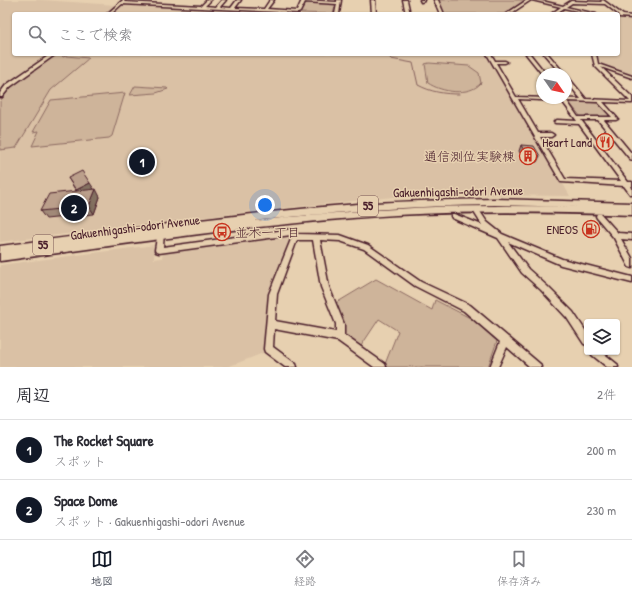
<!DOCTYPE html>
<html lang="ja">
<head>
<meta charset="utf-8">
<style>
  body { margin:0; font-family:"Patrick Hand","Klee One",sans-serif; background:#f7f7f7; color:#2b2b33 }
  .controls { position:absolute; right:12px; bottom:12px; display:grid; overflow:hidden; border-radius:4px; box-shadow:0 1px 3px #0004 }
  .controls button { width:36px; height:36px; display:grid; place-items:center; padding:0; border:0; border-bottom:1px solid #e1e1e2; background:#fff; color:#2b2b33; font:20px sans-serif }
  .compass { position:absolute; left:536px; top:68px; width:36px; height:36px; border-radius:50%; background:#fff; box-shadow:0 1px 3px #0004; rotate:124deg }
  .you { position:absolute; left:265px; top:205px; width:14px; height:14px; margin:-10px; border:3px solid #fff; border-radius:50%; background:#1a73e8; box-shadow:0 0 0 6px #1a73e833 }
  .badge { display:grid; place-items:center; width:26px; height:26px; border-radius:50%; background:#111827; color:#fff; font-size:13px; font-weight:700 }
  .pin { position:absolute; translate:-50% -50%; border:2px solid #fff; box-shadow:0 1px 4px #0006 }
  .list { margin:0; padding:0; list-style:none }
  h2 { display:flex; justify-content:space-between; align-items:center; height:52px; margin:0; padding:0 16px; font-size:17px }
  h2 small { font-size:13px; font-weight:400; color:#7c7c81 }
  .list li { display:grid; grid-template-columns:26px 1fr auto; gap:12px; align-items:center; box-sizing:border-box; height:60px; padding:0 16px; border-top:1px solid #e1e1e2 }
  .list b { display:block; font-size:15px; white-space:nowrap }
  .list p { margin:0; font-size:13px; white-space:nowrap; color:#7c7c81 }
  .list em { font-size:13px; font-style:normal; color:#7c7c81 }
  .icon { flex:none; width:22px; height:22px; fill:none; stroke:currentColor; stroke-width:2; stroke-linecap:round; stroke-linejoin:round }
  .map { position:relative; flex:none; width:632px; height:367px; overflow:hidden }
  .search { position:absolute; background:#fff; box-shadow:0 1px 3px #0004; left:12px; right:12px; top:12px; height:44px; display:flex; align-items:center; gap:10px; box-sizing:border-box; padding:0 14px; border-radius:4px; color:#7c7c81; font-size:15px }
  .sheet { height:172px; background:#fff }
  nav { display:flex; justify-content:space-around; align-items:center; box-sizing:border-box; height:56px; border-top:1px solid #e1e1e2; background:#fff; font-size:11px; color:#7c7c81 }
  nav a { display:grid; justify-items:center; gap:2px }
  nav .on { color:#111827 }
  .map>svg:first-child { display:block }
  .built { fill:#dac1a5 }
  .green { fill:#ceb49a; stroke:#8c6a62 }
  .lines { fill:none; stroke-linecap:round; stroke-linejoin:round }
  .stream { stroke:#85605c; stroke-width:1 }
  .minor-casing { stroke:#4a1f2b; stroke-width:3 }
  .major-casing { stroke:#4a1f2b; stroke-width:3 }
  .minor { fill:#e7d0b0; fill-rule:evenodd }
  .major { fill:#e7d0b0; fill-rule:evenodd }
  .wall { fill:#a18978; stroke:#4a1f2b }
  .shaded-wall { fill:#836f61; stroke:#4a1f2b }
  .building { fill:#bb9f8b; stroke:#4a1f2b }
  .labels { text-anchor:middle; stroke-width:3; stroke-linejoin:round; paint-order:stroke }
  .shield { fill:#e7d0b0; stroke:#795453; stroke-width:1 }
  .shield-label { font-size:12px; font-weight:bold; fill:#4a1f2b }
  .poi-label { font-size:13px; fill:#4a1f2b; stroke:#e7d0b0; text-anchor:end }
  .street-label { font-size:13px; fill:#4a1f2b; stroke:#e7d0b0 }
</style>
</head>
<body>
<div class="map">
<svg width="632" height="367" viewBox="0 0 632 367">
  <rect width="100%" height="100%" fill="#e7d0b0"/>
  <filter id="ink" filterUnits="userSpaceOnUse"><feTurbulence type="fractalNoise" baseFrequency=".025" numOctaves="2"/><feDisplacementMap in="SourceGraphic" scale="8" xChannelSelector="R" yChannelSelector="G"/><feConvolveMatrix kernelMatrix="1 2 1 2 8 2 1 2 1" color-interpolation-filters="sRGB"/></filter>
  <g filter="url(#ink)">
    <path class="built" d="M0,0H42L116,5L106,14H14V54H50L0,91Z
      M122,5L163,7L292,14H111Z
      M618,17L632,18V76L598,65L596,54H618Z
      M57,54H487L570,196L473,195L393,197L255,211L0,242V101L13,85Z
      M287,234L291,236V239L270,294L266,352L227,367H0V265L155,245L154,259L162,258L163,252Z"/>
    <path class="green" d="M437,0H526L504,14H443Z
      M304,2L336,3L333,14L299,13Z
      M57,54H61L63,57L66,56L89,58L51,90L16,148L0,150V101L13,85Z
      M429,63L469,66L479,73L481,83C469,97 441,92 428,83L425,64Z
      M135,86L167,88L168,89L156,93L130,95Z
      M125,93L112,136L109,138L32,146L39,131L33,132L51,100Z
      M568,101L599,103L612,117H581Z
      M376,279L432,310L435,300L472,319L497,341L488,367H388L385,364L398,331L379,319L361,346L343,335L336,303Z"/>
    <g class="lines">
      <path class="stream" d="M387,54L391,59L413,63L418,85C431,92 444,94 459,94"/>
      <g class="minor-casing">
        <path id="minor" d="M123,0H125L124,2L201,6L207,0H211L205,6L216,7L222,0H226L220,7L231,8L237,0H241L235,8L264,9L270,0H274L267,9L297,11L302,0L337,2V0H341L339,14H335L337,4L305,2L300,12L298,13L122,4L111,14H107Z
          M371,0H375L376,14H372Z
          M403,0H407L410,14H406Z
          M420,0H424V1L421,2Z
          M434,0H438L444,14H440Z
          M527,0H531L510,14H506Z
          M532,0H538L563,6L571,1L602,2L601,1L603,0L623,15L632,16V18L619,17L618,14L605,4L572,3L566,7L596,14H590L564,8L555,14H551L561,7Z
          M51,54H56L10,87L2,97H0V93L6,85Z
          M487,54H491L495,61H505L507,62L505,63H496L516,97L581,99L566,81V77H568L586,99L630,101L595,66L592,54H596L598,64L632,76V78L601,67L632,97V103L603,102L618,119L616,120H604L632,154V160L630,159L598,120H581L628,182H632V186H631L632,188V194H630L624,186L561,182ZM518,99L562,101L577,121L557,120L554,122L555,123L579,124L621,181L565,179L540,137H551L554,135L551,133H538ZM567,101L598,102L612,117H578Z
          M526,54H530L546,74H542Z
          M544,54H548L565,74H561Z
          M473,207H477L487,222L502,234L562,259L632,277V283L561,265L508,242L528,269L547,286L573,312L587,333V345L584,344L567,318L541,290L522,273L498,238L452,218L451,216L452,214H454L482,225L472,209Z
          M597,214H601L618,233L632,234V240L621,239L632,258V268L629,267L614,238L597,218L596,216Z
          M161,228L163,229L164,231L163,247L293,229L295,230L297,234L340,235L368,245L421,282L470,305L540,364L541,367H530L507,347L498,367H490L500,342L464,311L415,286L364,249L340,241L320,240L329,287L344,324V335L385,364L386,367H374L338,341L274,329L273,347L296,364L297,367H285L265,352L264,349L269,294L292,237L291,235L159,253L156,252L155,250L158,231L159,229ZM297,240H313L321,287L336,324V332L275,321L277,294Z
          M591,352H602L617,364L618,367H607L592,355Z"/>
      </g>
      <g class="major-casing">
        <path id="major" d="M495,199L632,203V215C553,212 475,211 396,215C263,223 132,243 0,261V246C119,231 238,213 358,204C404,201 449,200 495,199ZM495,205L587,207C523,206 459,205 396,209C313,213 231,223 149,234C264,218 378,206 495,205Z"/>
      </g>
      <use href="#minor" class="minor"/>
      <use href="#major" class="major"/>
    </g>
    <path class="wall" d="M521,145L540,156L537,162L524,161L519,151Z
      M68,178L94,189L100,197L94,214L46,219L40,211L76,191Z"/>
    <path class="shaded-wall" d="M90,183L94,189L79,196L76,190Z
      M96,189L100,197L94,214L89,206Z"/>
    <path class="building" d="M521,145L534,146L540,156H527Z
      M82,171L90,183L76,190L68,178Z
      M96,189L89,206L40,211L49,194Z"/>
  </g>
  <defs>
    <g id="restaurant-ring" transform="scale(0.9)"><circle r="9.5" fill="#e7d0b0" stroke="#c8321e" stroke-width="1.5"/><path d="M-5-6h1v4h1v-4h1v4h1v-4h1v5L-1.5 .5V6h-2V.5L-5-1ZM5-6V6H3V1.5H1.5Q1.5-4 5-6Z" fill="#c8321e"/></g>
    <g id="building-ring" transform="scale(0.9)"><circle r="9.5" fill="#e7d0b0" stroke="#c8321e" stroke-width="1.5"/><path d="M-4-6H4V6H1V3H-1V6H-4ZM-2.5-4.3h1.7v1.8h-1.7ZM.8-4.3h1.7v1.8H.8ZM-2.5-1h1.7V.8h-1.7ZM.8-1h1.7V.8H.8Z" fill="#c8321e"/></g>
    <g id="fuel-ring" transform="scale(0.9)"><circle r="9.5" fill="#e7d0b0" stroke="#c8321e" stroke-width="1.5"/><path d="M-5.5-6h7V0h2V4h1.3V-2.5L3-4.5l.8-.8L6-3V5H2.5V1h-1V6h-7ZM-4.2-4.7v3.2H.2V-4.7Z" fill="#c8321e"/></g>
    <g id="bus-ring" transform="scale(0.9)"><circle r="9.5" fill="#e7d0b0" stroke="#c8321e" stroke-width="1.5"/><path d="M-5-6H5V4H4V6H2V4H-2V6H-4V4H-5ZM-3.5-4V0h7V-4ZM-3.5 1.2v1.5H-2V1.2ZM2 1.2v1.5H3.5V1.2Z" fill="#c8321e"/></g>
  </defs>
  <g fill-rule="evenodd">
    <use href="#restaurant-ring" x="605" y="142"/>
    <use href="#building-ring" x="528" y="156"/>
    <use href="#fuel-ring" x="591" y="229"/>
    <use href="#bus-ring" x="222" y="232"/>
  </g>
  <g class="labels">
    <g class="shield">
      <rect x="358" y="196" width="20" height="20" rx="3"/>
      <rect x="33" y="235" width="20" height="20" rx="3"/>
    </g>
    <g class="shield-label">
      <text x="368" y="210">55</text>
      <text x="43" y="249">55</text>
    </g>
    <g class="poi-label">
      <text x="592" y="147">Heart Land</text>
      <text x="515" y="161">通信測位実験棟</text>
      <text x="578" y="234">ENEOS</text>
      <text x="235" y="237" text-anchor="start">並木一丁目</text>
    </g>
    <g class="street-label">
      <text transform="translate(458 191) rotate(-1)" y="5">Gakuenhigashi-odori Avenue</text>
      <text transform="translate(135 227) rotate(-7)" y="5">Gakuenhigashi-odori Avenue</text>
    </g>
  </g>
</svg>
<div class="controls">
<button><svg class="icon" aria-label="layers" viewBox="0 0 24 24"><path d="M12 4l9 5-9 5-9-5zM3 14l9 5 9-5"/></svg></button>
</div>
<svg class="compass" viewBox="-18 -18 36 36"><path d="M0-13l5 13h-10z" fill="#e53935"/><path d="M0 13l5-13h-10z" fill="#7c7c81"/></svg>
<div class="you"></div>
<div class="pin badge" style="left:142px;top:162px">1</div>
<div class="pin badge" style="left:74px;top:208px">2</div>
<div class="search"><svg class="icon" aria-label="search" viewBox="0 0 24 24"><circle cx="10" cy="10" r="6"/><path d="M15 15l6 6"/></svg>ここで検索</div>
</div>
<section class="sheet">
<h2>周辺<small>2件</small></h2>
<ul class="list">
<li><span class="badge">1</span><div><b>The Rocket Square</b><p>スポット</p></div><em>200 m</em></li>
<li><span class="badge">2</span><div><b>Space Dome</b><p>スポット · Gakuenhigashi-odori Avenue</p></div><em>230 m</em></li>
</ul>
</section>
<nav>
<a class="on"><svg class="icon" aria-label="map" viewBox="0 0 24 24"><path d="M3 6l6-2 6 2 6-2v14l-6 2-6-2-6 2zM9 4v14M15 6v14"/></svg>地図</a>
<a><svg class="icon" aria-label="directions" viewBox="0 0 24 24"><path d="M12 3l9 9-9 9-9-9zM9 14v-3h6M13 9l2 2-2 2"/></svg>経路</a>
<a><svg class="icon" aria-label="saved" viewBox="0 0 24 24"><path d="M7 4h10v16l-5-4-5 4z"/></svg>保存済み</a>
</nav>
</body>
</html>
